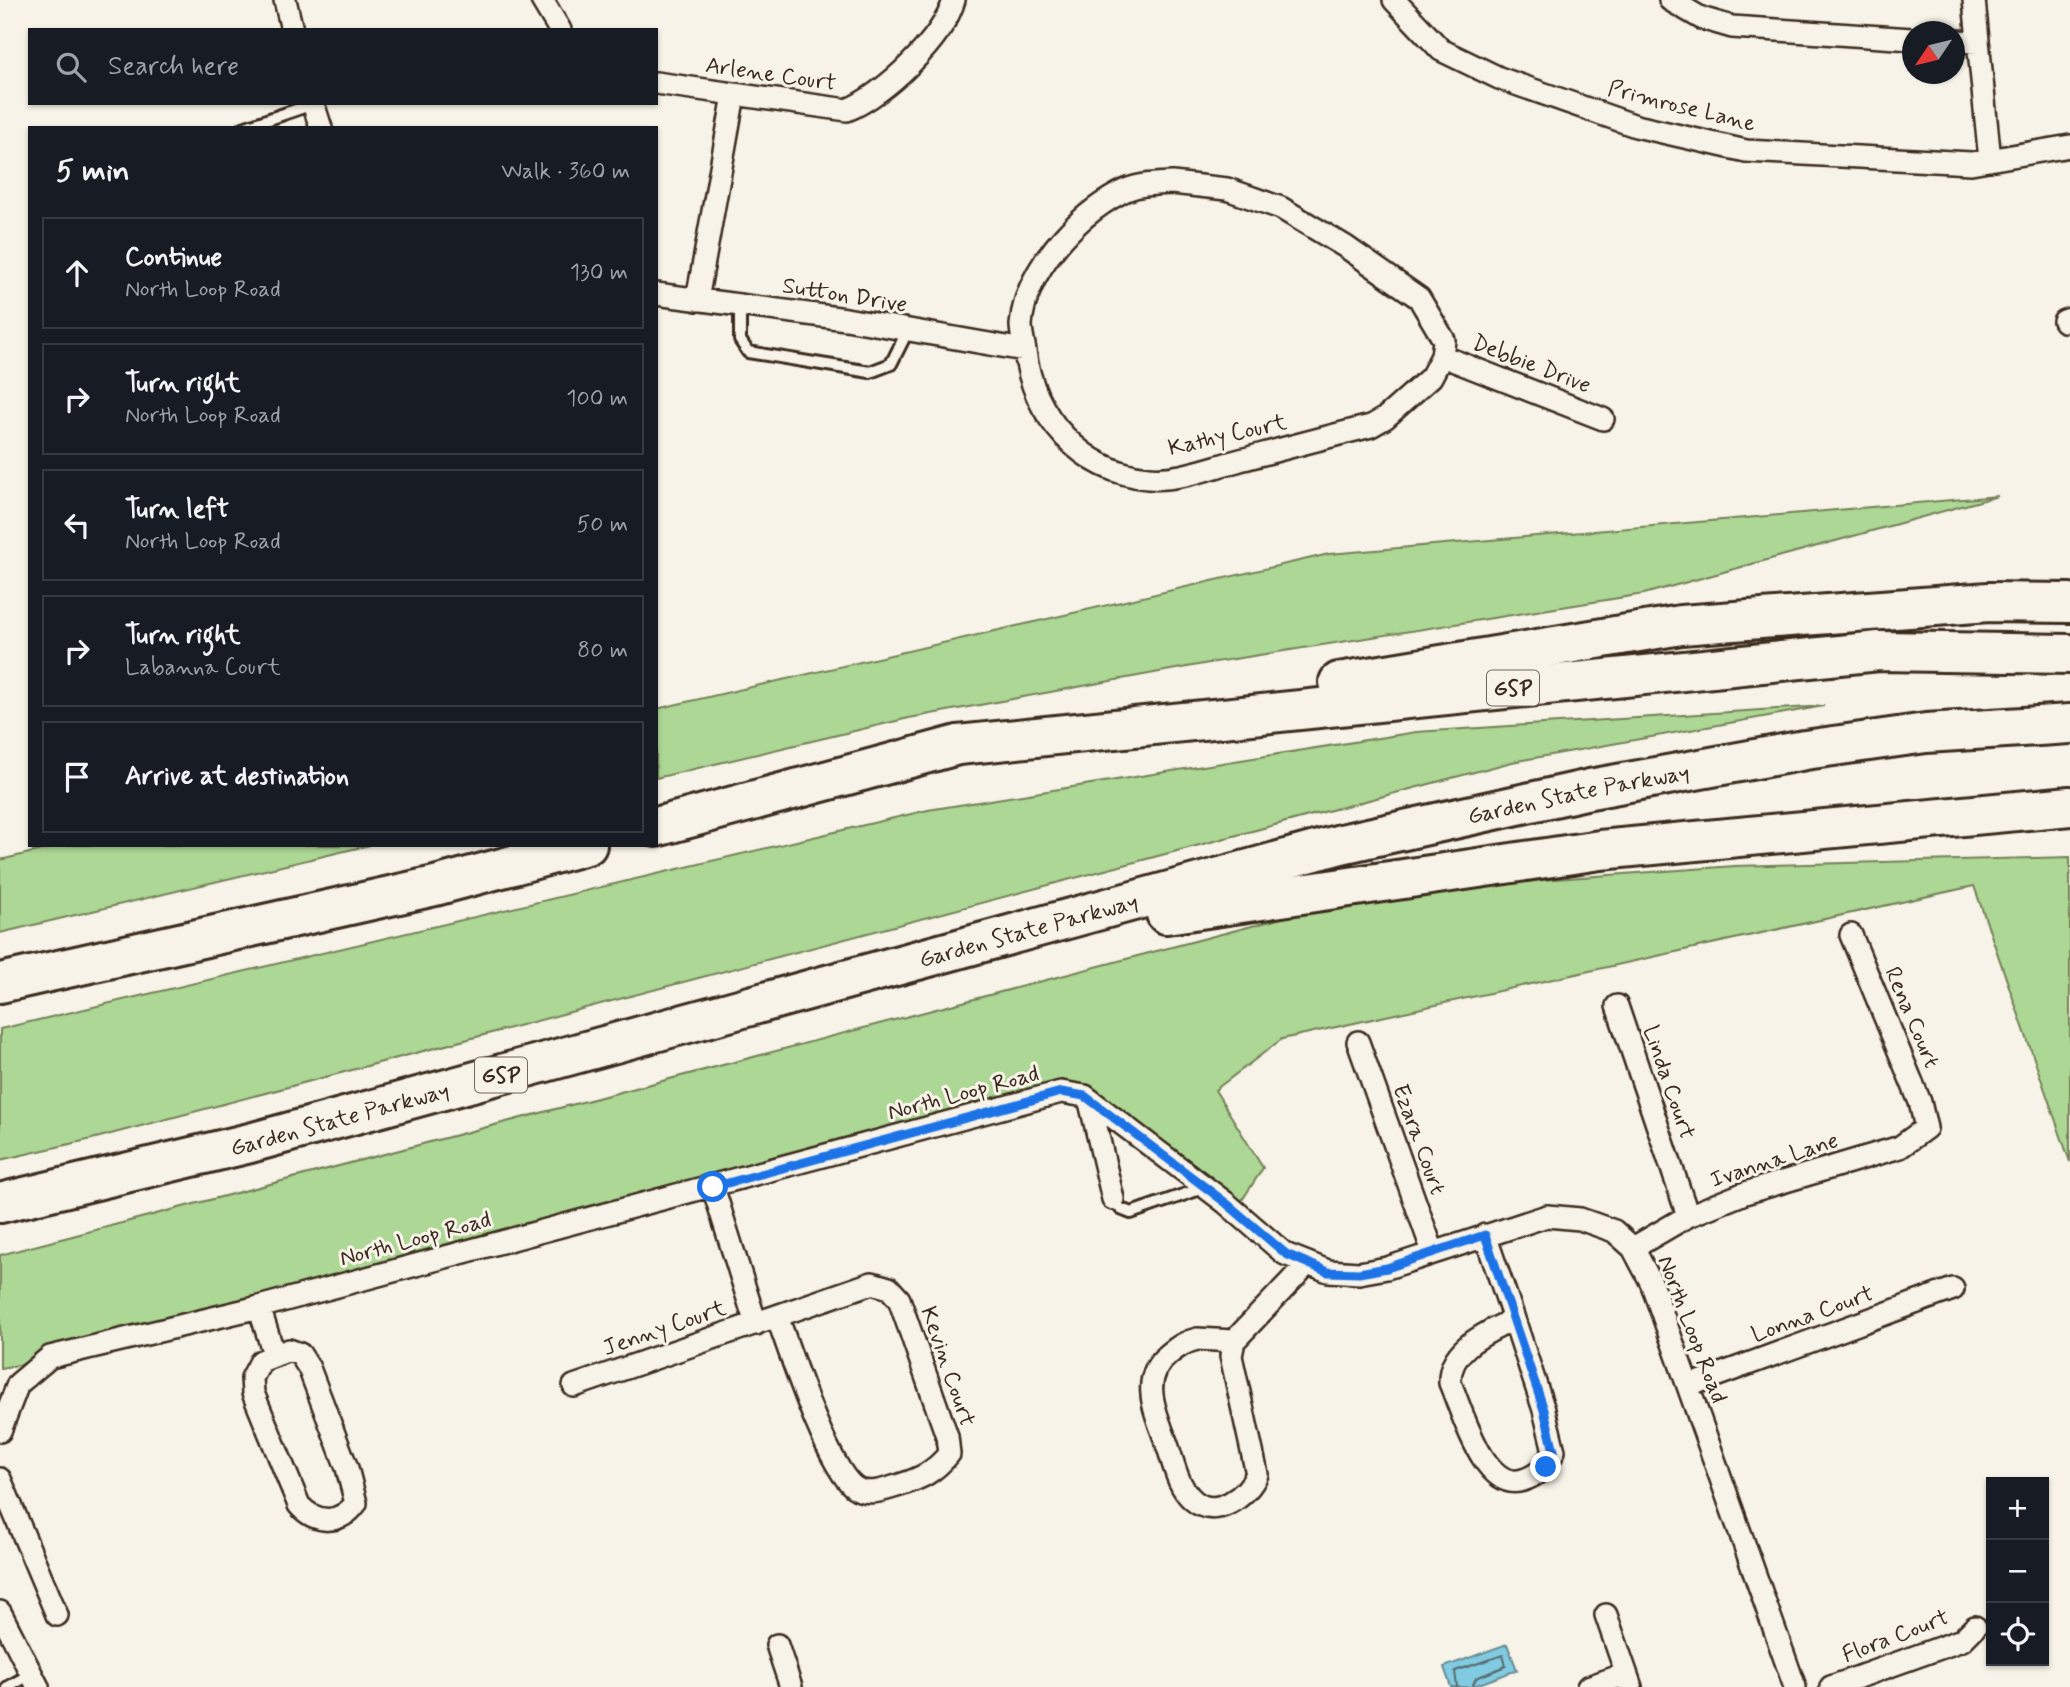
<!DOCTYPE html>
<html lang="en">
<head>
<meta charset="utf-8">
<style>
  body { margin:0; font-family:Mynerve,sans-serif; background:#20242c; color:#f1f3f6 }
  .controls { position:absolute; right:21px; bottom:21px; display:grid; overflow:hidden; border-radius:0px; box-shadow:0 2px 5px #0004 }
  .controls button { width:63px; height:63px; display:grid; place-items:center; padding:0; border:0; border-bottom:2px solid #363941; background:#171b24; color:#f1f3f6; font:35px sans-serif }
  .compass { position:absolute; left:1902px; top:21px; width:63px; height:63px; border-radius:50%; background:#171b24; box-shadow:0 2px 5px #0004; rotate:235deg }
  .stop { position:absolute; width:21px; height:21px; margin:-16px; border:5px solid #1a73e8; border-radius:50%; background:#fff }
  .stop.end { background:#1a73e8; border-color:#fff; box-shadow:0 2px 7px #0008 }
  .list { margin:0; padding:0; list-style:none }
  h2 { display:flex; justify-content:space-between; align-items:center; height:91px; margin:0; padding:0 28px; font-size:30px }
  h2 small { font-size:23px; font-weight:400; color:#9ea1a6 }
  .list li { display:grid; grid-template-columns:46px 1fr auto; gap:21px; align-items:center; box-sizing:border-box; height:112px; margin:0 14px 14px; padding:0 14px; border:2px solid #363941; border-radius:0px }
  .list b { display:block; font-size:26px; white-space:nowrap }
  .list p { margin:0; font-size:23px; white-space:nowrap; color:#9ea1a6 }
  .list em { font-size:23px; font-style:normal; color:#9ea1a6 }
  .icon { flex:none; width:38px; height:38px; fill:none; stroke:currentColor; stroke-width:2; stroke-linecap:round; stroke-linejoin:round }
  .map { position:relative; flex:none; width:2070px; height:1687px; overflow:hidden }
  .search { position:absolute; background:#171b24; box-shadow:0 2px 5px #0004; left:28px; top:28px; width:630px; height:77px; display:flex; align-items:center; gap:18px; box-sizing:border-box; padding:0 24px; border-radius:0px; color:#9ea1a6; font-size:26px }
  .panel { position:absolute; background:#171b24; box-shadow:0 2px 5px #0004; left:28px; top:126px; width:630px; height:721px; border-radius:0px }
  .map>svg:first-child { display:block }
  .green { fill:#acd794; stroke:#748059; stroke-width:2 }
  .water { fill:#81cbe2; stroke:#658b94; stroke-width:2 }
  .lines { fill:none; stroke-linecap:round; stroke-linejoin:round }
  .shore { stroke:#576a6c; stroke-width:2 }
  .lane-casing { stroke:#3b2a1e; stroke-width:16 }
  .street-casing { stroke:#3b2a1e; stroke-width:26 }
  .highway-casing { stroke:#3b2a1e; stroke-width:44 }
  .lane { stroke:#f7f3e8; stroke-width:10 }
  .street { stroke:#f7f3e8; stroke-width:21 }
  .highway { stroke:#f7f3e8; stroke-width:38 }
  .route { stroke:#1a73e8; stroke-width:9 }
  .labels { text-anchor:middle; stroke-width:6; stroke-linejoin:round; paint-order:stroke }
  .shield { fill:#f7f3e8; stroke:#73665b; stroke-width:2 }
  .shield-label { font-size:21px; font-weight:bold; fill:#3b2a1e }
  .street-label { font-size:23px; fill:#3b2a1e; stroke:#f7f3e8 }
</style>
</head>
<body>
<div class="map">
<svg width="2070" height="1687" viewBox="0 0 2070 1687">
  <rect width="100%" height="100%" fill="#f7f3e8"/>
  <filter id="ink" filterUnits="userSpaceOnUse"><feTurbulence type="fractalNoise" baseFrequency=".0143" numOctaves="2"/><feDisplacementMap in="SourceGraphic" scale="14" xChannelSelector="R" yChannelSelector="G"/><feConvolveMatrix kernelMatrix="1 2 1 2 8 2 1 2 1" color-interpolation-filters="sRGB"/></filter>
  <g filter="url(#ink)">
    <path class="green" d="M1998,496L1644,594L1209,663L909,718L656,778V709L1329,554Z
      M1824,706L1512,762L92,1139L0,1160V1029L928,810L1416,732Z
      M63,845H370L0,933V860Z
      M2070,857V1162L1974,886L1282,1039L1215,1090L1263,1168L1237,1208L1072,1091L37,1362L0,1368V1255L1385,891L1735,866Z"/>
    <path class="water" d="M1507,1644L1517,1670L1471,1687H1451L1444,1667Z"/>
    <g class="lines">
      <path class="shore" d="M1457,1687L1455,1671L1503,1655L1506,1666L1476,1678L1472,1687"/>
      <g class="lane-casing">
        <path id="lane" d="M243,128L313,104
          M740,305V340L748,352L870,372L891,364L908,330
          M1113,1199L1121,1209L1131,1213L1206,1187
          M8,1687L31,1674"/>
      </g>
      <g class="street-casing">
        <path id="street" d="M285,0L292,30
          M542,0L560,30
          M1394,0L1441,50L1499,78L1636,126L1746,151L1971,163L2070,146
          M1670,0L1701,18L1732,27L1912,39
          M1974,0L1990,160
          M1954,41L1978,42
          M656,83L847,110C884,95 943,39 954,0
          M313,103L321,128
          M1172,183L1227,189L1281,208L1346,247L1419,298L1444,340L1442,356L1431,377L1385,418L1371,426C1326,437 1282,449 1237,461C1209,468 1177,481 1148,478C1081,471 1033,416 1025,351C1024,343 1021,333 1021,325C1025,271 1075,217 1120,193C1136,184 1154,184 1172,183Z
          M656,294L846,319L1024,350
          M697,300L734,95
          M2064,321L2070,319
          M1442,356L1603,419
          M1617,1006L1688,1216
          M1358,1042L1433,1252
          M1085,1096L1090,1102L1113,1199
          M713,1187L756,1324
          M1485,1235L1514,1319
          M1633,1248L1688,1216L1745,1193L1900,1147L1926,1128L1920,1102L1851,935
          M259,1307L274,1354
          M1514,1319L1544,1410L1554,1451C1547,1466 1539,1475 1523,1480C1484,1493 1462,1410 1450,1383C1448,1348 1487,1333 1514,1319Z
          M1197,1339L1234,1341L1231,1356L1257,1474C1247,1497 1215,1520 1193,1500C1178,1487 1174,1465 1168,1447C1157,1415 1137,1379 1169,1354C1179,1346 1185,1342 1197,1339Z
          M1234,1341L1308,1263
          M289,1350L300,1354L309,1368L347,1468L356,1503C340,1525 316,1524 299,1505L253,1393L252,1378L261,1361Z
          M574,1386L872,1283L889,1288L899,1299L947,1436L949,1454C934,1472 922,1478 900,1485C886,1489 868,1497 854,1487C827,1466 790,1352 777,1316
          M1688,1386L1953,1289
          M0,1431L18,1384L50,1357L259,1307L1061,1092L1085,1096L1226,1203L1285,1254L1328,1271L1359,1273L1387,1268L1547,1216L1580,1219L1614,1231L1633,1248L1651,1282L1795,1687
          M0,1479L57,1615
          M0,1612L38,1687
          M1606,1615L1631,1687
          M777,1645L791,1687
          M1588,1687L1626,1674
          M1831,1687L1962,1640L1975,1627"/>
      </g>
      <g class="highway-casing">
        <g id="highway">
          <path d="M1339,682L1681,625L1989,602L2070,603"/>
          <path d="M656,827L958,745L1879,651L2070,654"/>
          <path d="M1166,914L1600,850L2070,806"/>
          <path d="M0,983L435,886L587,845"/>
          <path id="s1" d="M0,1203L250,1143L1341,844L1590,789L1805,750L1926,733L2070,724"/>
        </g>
      </g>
      <use href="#lane" class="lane"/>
      <use href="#street" class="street"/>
      <use href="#highway" class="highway"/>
    </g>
  </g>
  <g class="lines" filter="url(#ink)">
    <path class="route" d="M713,1187L1061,1092L1085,1096L1226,1203L1286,1254L1328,1272L1359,1273L1387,1268L1485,1235L1544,1410L1554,1451L1546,1467"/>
  </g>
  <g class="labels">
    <g class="shield">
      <rect x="1487" y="670.5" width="52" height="35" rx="5"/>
      <rect x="475" y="1057.5" width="52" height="35" rx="5"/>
    </g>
    <g class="shield-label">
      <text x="1513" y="695">GSP</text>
      <text x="501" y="1082">GSP</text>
    </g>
    <g class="street-label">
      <text transform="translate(771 73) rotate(8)" y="8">Arlene Court</text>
      <text transform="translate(1682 105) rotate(14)" y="8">Primrose Lane</text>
      <text transform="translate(845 294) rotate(9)" y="8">Sutton Drive</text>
      <text transform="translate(1532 363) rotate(21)" y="8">Debbie Drive</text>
      <text transform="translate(1227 434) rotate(-13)" y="8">Kathy Court</text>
      <text dy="8" stroke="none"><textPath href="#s1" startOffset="1631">Garden State Parkway</textPath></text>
      <text dy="8" stroke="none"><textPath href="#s1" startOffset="1064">Garden State Parkway</textPath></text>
      <text transform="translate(1913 1017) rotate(67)" y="8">Rena Court</text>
      <text transform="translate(1670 1082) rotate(71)" y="8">Linda Court</text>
      <text transform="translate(963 1092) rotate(-15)" y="8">North Loop Road</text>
      <text dy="8" stroke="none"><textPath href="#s1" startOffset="350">Garden State Parkway</textPath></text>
      <text transform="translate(1420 1139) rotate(70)" y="8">Ezara Court</text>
      <text transform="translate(1774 1159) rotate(-18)" y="8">Ivanna Lane</text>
      <text transform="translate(415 1238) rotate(-15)" y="8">North Loop Road</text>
      <text transform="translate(1812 1313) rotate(-20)" y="8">Lonna Court</text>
      <text transform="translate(664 1327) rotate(-19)" y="8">Jenny Court</text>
      <text transform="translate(1693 1329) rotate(69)" y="8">North Loop Road</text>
      <text transform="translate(949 1366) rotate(71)" y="8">Kevin Court</text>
      <text transform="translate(1895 1635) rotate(-21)" y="8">Flora Court</text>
    </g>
  </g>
</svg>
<div class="controls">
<button>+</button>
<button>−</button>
<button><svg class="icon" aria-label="locate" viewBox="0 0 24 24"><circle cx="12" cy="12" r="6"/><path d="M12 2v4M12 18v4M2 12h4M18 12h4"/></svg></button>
</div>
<svg class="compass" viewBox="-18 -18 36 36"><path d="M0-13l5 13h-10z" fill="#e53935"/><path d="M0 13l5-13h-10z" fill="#9ea1a6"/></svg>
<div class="stop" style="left:713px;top:1187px"></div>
<div class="stop end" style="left:1546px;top:1467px"></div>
<div class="search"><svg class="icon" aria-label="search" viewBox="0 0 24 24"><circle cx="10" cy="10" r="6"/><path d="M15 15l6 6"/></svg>Search here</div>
<section class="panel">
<h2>5 min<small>Walk · 360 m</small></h2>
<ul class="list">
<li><svg class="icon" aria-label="ahead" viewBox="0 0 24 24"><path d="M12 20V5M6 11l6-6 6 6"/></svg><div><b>Continue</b><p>North Loop Road</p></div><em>130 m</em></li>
<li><svg class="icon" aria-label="right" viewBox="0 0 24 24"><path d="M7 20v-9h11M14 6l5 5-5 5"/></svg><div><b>Turn right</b><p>North Loop Road</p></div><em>100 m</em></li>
<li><svg class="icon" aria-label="left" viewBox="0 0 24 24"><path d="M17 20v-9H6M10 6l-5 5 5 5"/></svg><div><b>Turn left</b><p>North Loop Road</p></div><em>50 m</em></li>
<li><svg class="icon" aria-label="right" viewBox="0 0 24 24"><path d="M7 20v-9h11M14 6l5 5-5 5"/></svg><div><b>Turn right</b><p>Labanna Court</p></div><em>80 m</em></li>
<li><svg class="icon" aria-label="arrive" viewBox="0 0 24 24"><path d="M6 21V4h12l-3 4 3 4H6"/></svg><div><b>Arrive at destination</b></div></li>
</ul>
</section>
</div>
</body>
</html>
